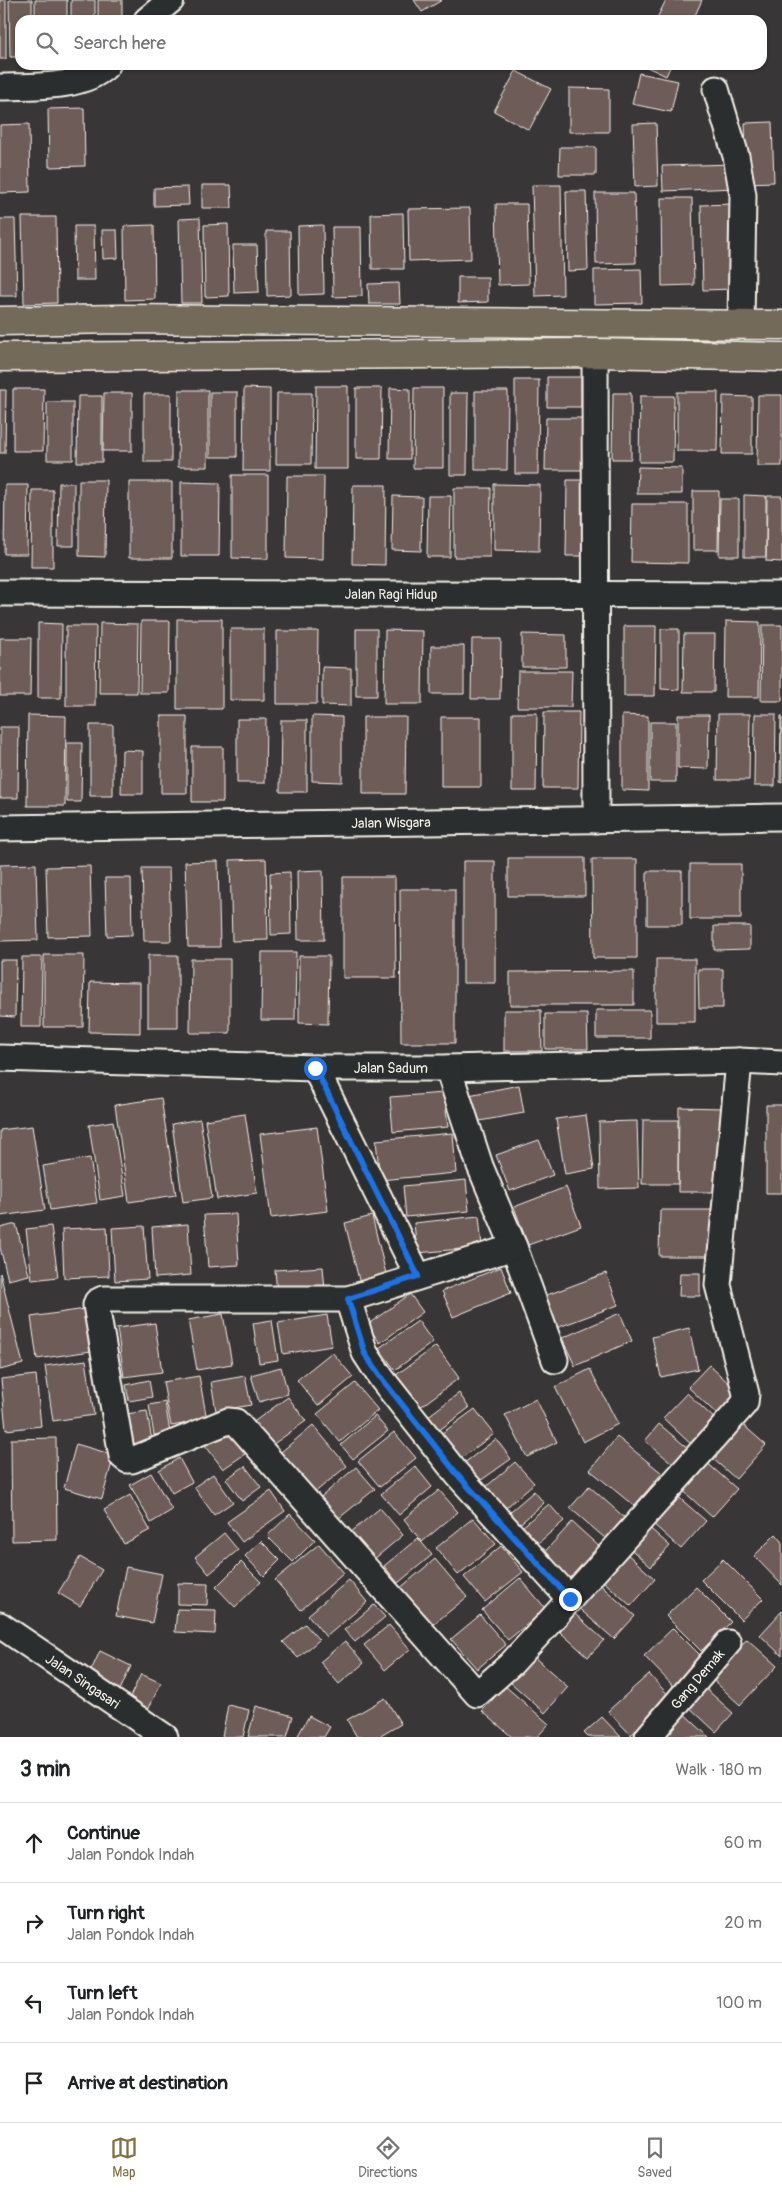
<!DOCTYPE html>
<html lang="en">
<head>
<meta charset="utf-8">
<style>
  body { margin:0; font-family:Pangolin,sans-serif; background:#f6f6f6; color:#202124 }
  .stop { position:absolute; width:15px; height:15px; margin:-11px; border:4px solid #1a73e8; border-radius:50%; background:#fff }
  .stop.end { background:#1a73e8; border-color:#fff; box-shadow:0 1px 5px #0008 }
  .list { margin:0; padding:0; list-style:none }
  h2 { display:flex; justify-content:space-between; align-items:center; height:65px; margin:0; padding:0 20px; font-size:21px }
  h2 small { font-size:16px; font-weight:400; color:#757577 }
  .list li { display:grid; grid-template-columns:32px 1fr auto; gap:15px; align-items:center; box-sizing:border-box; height:80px; padding:0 20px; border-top:1px solid #e0e0e0 }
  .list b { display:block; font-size:19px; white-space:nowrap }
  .list p { margin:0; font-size:16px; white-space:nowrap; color:#757577 }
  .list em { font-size:16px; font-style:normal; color:#757577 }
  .icon { flex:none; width:28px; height:28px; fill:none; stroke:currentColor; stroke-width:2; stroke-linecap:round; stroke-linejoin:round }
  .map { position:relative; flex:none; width:782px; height:1737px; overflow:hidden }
  .search { position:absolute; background:#fff; box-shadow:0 1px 4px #0004; left:15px; right:15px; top:15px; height:55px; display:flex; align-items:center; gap:12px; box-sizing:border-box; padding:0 18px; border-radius:15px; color:#757577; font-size:19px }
  .sheet { height:385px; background:#fff }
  nav { display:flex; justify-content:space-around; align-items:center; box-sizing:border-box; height:70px; border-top:1px solid #e0e0e0; background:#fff; font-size:14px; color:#757577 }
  nav a { display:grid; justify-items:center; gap:2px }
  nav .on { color:#847042 }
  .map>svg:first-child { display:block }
  .building { fill:#6e5b58; stroke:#f4f1e8 }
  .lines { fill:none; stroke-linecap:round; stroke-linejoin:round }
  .minor-casing { stroke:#f4f1e8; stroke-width:29 }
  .highway-casing { stroke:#f4f1e8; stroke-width:31 }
  .minor { stroke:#2a2d2e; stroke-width:25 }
  .highway { stroke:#736b5a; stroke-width:28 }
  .route { stroke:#1a73e8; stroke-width:6 }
  .labels { text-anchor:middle; stroke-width:4.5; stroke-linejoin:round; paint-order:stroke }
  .street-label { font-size:14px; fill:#f4f1e8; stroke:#2a2d2e }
</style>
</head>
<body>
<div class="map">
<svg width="782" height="1737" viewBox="0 0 782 1737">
  <rect width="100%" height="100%" fill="#383636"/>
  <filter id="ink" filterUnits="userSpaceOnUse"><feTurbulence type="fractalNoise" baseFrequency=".02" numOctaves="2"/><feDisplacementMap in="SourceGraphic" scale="10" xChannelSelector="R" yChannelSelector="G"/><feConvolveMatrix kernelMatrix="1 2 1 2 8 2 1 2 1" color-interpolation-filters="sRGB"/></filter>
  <g filter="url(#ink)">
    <path class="building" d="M0,0H6V59H0Z
      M9,0H32V20H20V57H10Z
      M35,0H67V20H35Z
      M71,0H95V20H71Z
      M98,0H122V20H98Z
      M414,0H442L422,12Z
      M666,0H702L693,20H656Z
      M643,65H671L666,76Z
      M516,71L551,89L529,130L494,111Z
      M639,73L678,81L671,112L632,104Z
      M569,88L609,89V132H569Z
      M84,108L85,166L49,167L48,109Z
      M772,122L774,182L747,183L745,123Z
      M656,123L658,186L635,187L633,124Z
      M29,124L30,192L0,193V125Z
      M560,147H596V175H559Z
      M735,164L736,188L663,191L662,166Z
      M202,185H231L232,208H202Z
      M532,185H561L563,295L535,296Z
      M188,187L189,205L154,206V188Z
      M566,191H586L588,270L568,271Z
      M595,193H634L636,263L596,264Z
      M661,198H692L694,285L662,286Z
      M496,204H527L529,284L498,285Z
      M733,204L735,289L703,290L701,205Z
      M470,208L471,259L409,261L408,209Z
      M403,213L404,269H372L371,214Z
      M22,217H56L57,303L24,304Z
      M200,218L202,303H181L179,219Z
      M0,219H15L17,296H0Z
      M228,224L229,296L205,297L204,225Z
      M154,225L155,299L125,300L124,226Z
      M323,225L324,294L299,295L298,226Z
      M74,226H94L95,280H75Z
      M332,227H361L362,296L333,297Z
      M102,230H117L118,258L103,259Z
      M266,231H290L291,295L267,296Z
      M233,245H257L259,292L234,293Z
      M641,269L642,303L594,304V270Z
      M458,277H488V302L458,303Z
      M399,283L400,304H369L368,284Z
      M547,377H581V407H547Z
      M515,380H539L538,474H515Z
      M316,386H348V469H315Z
      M244,388L270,389V471H243Z
      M356,388H382L381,459H356Z
      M390,388L410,389V459H389Z
      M414,388H443V468H413Z
      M13,389H44L43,451H13Z
      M0,390H6L5,453H0Z
      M179,390H208V467H178Z
      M475,391H508L507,470H475Z
      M210,392H237V457H210Z
      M677,392H718L717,451H677Z
      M104,393H132V451H103Z
      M277,393H312L311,464H276Z
      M450,393H468L467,475H450Z
      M613,393H631V459H612Z
      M144,394H171V462H144Z
      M758,395H782V466H757Z
      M78,396H102V462H77Z
      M640,396H674L673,462H639Z
      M723,396L752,397V454H722Z
      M47,402H73V460H47Z
      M546,418H585V470H545Z
      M638,467L682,468V494H637Z
      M232,475H268V559L232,558Z
      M287,476H324L323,559L286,558Z
      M79,480H106L105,557L79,556Z
      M567,480H589V556H566Z
      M129,482H172V558H129Z
      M181,482L220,483L219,556H181Z
      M59,483H74V546H58Z
      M494,484L540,485L539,551L494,550Z
      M5,485H28L27,554H4Z
      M353,485H386L385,565L352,564Z
      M454,488H491L490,557H454Z
      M32,490H53V567H31Z
      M693,491H719L718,550H693Z
      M744,495L766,496V557H744Z
      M393,496L422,497L421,551L392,550Z
      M428,496H451L450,557H427Z
      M767,496H782V562L766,561Z
      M720,499H739V556H719Z
      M632,504H688V563L631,562Z
      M177,619H222V709H177Z
      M141,621H170L169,693H140Z
      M726,621L760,622L759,697H725Z
      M38,623L62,624L61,698H38Z
      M100,623L138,624L137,693H99Z
      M762,625H782V701H761Z
      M66,626H96L95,706H66Z
      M624,626H656L655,696H624Z
      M230,629H264V700H230Z
      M356,629H377V696H356Z
      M661,629H679V690L661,689Z
      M385,630L423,631L422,704H384Z
      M277,631H318L317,704H277Z
      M522,634L566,635V667H522Z
      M684,634H715L714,692H683Z
      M0,638H31L30,696H0Z
      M472,639H501L500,699H471Z
      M431,646H464V694H431Z
      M322,667L351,668V706L322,705Z
      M518,671H572L571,707H517Z
      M544,712H579L578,788H543Z
      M512,713H537L536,791H512Z
      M718,714H750L749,780H717Z
      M755,714H776L775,786H754Z
      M28,715L66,716L65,806H27Z
      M622,715L648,716V791L622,790Z
      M678,715H709L708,769L678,768Z
      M161,716H187V793H161Z
      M312,716L342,717V782L312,781Z
      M781,716H782V783L780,782Z
      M363,717H406L405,794H363Z
      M441,717H481V787H441Z
      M237,719H266L265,783H237Z
      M281,720H307V792H280Z
      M650,722H676V782H650Z
      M90,725H113V796H90Z
      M0,727H19L18,798H0Z
      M67,743H82L81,802H67Z
      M192,747H223V802H192Z
      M122,750L143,751V794H121Z
      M508,858H585V896H508Z
      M266,859L268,940L232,941L230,860Z
      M592,859H637V958H593Z
      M218,861L220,947H188L185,862Z
      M463,861H495V983H463Z
      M36,864L38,940L0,941V865Z
      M690,864H741V919H690Z
      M90,866L92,936L48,937L46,867Z
      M142,868H169L171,941H144Z
      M323,870L324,940H298L297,871Z
      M647,871H682V925H647Z
      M290,872L291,934L271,935L270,873Z
      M343,877H395L396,978H343Z
      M105,878H131L132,935L107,936Z
      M400,889H455V1043H401Z
      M714,926H750V949L714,950Z
      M262,952H296L295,1020H261Z
      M44,955H84L83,1027H44Z
      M148,955H178V1028H148Z
      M299,956H329L328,1024L299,1023Z
      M22,957H42L41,1027H21Z
      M191,959H230V1033H190Z
      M656,959H695V1022H656Z
      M0,960H16L15,1017L0,1016Z
      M698,969H723V1008H699Z
      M634,971V1005H510V972Z
      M90,982L140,983V1033L89,1032Z
      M504,1010H541L542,1051H504Z
      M596,1010H650V1038H596Z
      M545,1014H587L588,1049H545Z
      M519,1085L524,1113L474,1122L469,1095Z
      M444,1093L448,1127L393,1132L390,1097Z
      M161,1098L176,1195L129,1202L115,1105Z
      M766,1105H782V1193H766Z
      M679,1107L723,1108V1192H678Z
      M245,1114L257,1193L217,1199L205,1120Z
      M586,1115L594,1169L565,1174L556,1119Z
      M200,1119L212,1198L183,1202L172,1124Z
      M643,1120H678V1184H642Z
      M113,1121L125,1196L100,1200L89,1125Z
      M637,1121L639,1188L600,1189L599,1122Z
      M32,1126L45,1210L0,1216V1130Z
      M317,1127L328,1211L271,1218L260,1134Z
      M453,1133L456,1173L380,1180L376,1140Z
      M539,1140L553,1175L510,1191L496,1155Z
      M90,1158L97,1203L50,1210L43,1166Z
      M466,1180L469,1211L406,1217L403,1186Z
      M566,1187L581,1226L528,1245L514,1207Z
      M660,1210H719L718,1256H659Z
      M236,1214L239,1265L208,1267L204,1215Z
      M372,1216L387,1278L360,1284L345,1223Z
      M479,1216L482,1247L417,1253L414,1223Z
      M16,1224L29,1275L8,1280L0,1247V1228Z
      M188,1224L191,1275L155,1278L152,1227Z
      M51,1226L58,1277L32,1280L26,1229Z
      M144,1226L148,1279L115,1281L112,1228Z
      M107,1227L109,1276L64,1278L62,1229Z
      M323,1267L325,1290L277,1293L275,1270Z
      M501,1267L511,1293L453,1317L442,1291Z
      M0,1273L23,1364L0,1370Z
      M606,1273L618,1305L551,1330L539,1298Z
      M680,1273H700V1296H679Z
      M410,1294L423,1312L380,1343L367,1325Z
      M85,1309L91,1351L37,1359L31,1317Z
      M620,1313L632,1341L575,1366L562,1338Z
      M223,1314L232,1364L197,1370L188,1320Z
      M327,1315L332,1346L283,1354L278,1323Z
      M272,1320L278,1360L259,1363L253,1323Z
      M418,1321L433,1342L395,1370L379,1348Z
      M155,1323L162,1372L124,1377L117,1328Z
      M689,1328L698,1369L661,1377L652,1337Z
      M436,1346L459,1378L419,1408L396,1375Z
      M332,1352L353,1377L318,1406L297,1380Z
      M86,1360L94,1415L53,1421L45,1366Z
      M709,1365L743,1396L722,1419L688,1387Z
      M281,1367L288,1394L259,1402L251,1375Z
      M590,1369L618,1424L583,1442L555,1387Z
      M36,1375L41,1426L6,1430L1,1379Z
      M199,1376L207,1420L171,1426L163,1382Z
      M245,1376L251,1405L216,1411L211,1382Z
      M149,1380L152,1397L129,1401L126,1385Z
      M355,1383L378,1410L340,1442L317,1414Z
      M459,1393L469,1408L434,1434L423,1420Z
      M687,1393L719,1423L695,1448L663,1418Z
      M288,1397L306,1421L265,1450L248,1426Z
      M536,1399L557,1442L527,1457L505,1415Z
      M165,1402L170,1433L154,1435L149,1405Z
      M475,1409L494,1434L452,1465L434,1439Z
      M147,1411L153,1447L132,1450L126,1414Z
      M375,1416L388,1431L353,1459L341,1445Z
      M659,1424L690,1450L677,1467L645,1441Z
      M742,1424L766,1445L736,1479L712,1458Z
      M313,1425L347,1466L308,1498L274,1458Z
      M227,1429L245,1454L223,1469L205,1445Z
      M394,1432L416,1458L380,1487L358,1461Z
      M617,1437L662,1473L634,1506L590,1470Z
      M56,1438L57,1540L12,1541L11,1439Z
      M496,1439L511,1459L473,1486L459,1467Z
      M76,1444L114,1455L102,1499L64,1488Z
      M179,1458L192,1482L172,1493L159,1470Z
      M705,1461L737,1489L712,1517L680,1488Z
      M515,1462L534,1483L499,1514L480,1492Z
      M245,1466L261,1487L242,1501L226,1479Z
      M415,1466L432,1487L399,1515L381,1494Z
      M356,1467L375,1489L333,1523L315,1502Z
      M151,1473L172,1510L151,1523L130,1485Z
      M213,1474L233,1502L214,1515L194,1487Z
      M589,1486L625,1518L606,1539L570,1508Z
      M439,1490L458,1512L422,1542L404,1519Z
      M271,1491L285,1511L242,1542L227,1522Z
      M534,1491L544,1503L515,1528L505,1516Z
      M675,1494L706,1521L681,1549L651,1522Z
      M130,1495L150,1530L124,1544L104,1510Z
      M549,1504L564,1521L536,1545L521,1528Z
      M380,1508L403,1535L367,1565L344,1538Z
      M290,1514L315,1540L293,1562L267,1536Z
      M473,1518L496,1544L458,1575L436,1548Z
      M572,1522L603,1550L572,1585L540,1557Z
      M644,1523L670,1546L651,1567L625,1544Z
      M224,1533L238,1550L209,1574L195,1557Z
      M776,1534L782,1541V1585L754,1556Z
      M418,1538L432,1555L398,1583L384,1566Z
      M261,1541L280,1560L264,1576L245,1556Z
      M319,1544L344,1573L301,1610L275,1580Z
      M501,1546L523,1572L485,1602L464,1577Z
      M625,1552L655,1579L631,1606L601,1579Z
      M80,1557L102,1570L80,1606L58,1593Z
      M435,1559L467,1597L430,1627L399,1589Z
      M723,1559L763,1599L741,1620L701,1580Z
      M241,1562L261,1582L235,1607L216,1587Z
      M126,1567L162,1574L152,1623L116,1616Z
      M520,1578L546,1609L508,1640L482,1610Z
      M349,1580L367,1602L326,1637L308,1615Z
      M597,1582L635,1616L614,1639L575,1605Z
      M178,1583L208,1584L207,1605L178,1604Z
      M696,1587L731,1622L701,1651L666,1616Z
      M374,1605L385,1617L355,1642L344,1630Z
      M177,1609L216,1610L215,1634L175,1632Z
      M782,1611V1656L760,1635Z
      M575,1614L604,1640L588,1657L560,1632Z
      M480,1615L506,1645L477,1669L451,1639Z
      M305,1624L319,1640L298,1658L283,1642Z
      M389,1625L410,1649L385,1670L364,1645Z
      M673,1628L708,1663L679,1692L644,1656Z
      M747,1639L777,1666L740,1705L711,1678Z
      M345,1641L364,1663L339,1684L320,1662Z
      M100,1651L131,1666L120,1690L89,1675Z
      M533,1656L568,1687L545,1713L510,1682Z
      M141,1674L161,1683L147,1712L127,1703Z
      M649,1674L671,1698L631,1735L608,1711Z
      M505,1686L549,1724L537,1737H512L482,1711Z
      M704,1687L733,1713L716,1732L687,1705Z
      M385,1698L401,1724L379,1737H357L347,1720Z
      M228,1705L249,1710L243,1737H222Z
      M256,1706L293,1716L287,1737H248Z
      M679,1709L709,1737H653Z
      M309,1716L330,1727L324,1737H297Z
      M602,1717L621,1737H588L584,1733Z"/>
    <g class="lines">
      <g class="minor-casing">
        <g id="minor">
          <path d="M147,20L171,0"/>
          <path d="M0,87C31,86 84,89 107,65"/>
          <path d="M716,89L736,156L743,195L741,325"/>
          <path d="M595,353L596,820"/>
          <path id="s1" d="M0,593L782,595"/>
          <path id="s2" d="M0,828L782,817"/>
          <path id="s3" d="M0,1058L315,1068H448L739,1061L782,1063"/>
          <path d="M315,1068L418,1276"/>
          <path d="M448,1068L480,1166L514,1247L555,1360"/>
          <path d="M514,1247L348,1299H103L97,1302L96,1305L122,1456L127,1460H132L228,1421L236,1422L477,1694L511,1664L545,1627L745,1403L746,1394L718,1285L739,1061"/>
          <path d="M348,1299L365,1353L382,1379L457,1474L570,1599"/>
          <path id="s4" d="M0,1625L165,1737"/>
          <path id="s5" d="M648,1737L728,1643"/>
        </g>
      </g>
      <g class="highway-casing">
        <path id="highway" d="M0,321L123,319L782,325
          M0,357L595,353L782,357"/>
      </g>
      <use href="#minor" class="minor"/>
      <use href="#highway" class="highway"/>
    </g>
  </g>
  <g class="lines" filter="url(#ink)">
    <path class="route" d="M315,1068L418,1276L348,1299L365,1354L382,1379L457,1474L570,1599"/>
  </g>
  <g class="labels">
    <g class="street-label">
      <text dy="5" stroke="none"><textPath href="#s1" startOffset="391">Jalan Ragi Hidup</textPath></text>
      <text dy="5" stroke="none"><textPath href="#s2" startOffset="391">Jalan Wisgara</textPath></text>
      <text dy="5" stroke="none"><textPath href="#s3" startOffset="391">Jalan Sadum</textPath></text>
      <text dy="5" stroke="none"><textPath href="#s5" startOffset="76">Gang Demak</textPath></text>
      <text dy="5" stroke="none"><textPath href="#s4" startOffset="100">Jalan Singasari</textPath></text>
    </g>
  </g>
</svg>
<div class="stop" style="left:315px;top:1068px"></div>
<div class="stop end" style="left:570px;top:1599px"></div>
<div class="search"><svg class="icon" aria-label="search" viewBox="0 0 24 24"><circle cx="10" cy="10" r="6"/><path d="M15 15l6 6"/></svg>Search here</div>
</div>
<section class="sheet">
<h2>3 min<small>Walk · 180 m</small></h2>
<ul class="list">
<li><svg class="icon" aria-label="ahead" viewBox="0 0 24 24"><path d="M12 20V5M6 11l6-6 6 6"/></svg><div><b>Continue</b><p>Jalan Pondok Indah</p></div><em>60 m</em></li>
<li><svg class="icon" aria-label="right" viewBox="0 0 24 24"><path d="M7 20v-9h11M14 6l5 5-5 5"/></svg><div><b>Turn right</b><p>Jalan Pondok Indah</p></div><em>20 m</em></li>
<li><svg class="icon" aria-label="left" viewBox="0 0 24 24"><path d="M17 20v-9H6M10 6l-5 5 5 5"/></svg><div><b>Turn left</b><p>Jalan Pondok Indah</p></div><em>100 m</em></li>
<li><svg class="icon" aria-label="arrive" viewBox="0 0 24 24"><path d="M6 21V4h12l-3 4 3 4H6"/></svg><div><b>Arrive at destination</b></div></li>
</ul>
</section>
<nav>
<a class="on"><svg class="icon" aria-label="map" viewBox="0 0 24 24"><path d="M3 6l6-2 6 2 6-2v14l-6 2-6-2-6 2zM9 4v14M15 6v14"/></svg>Map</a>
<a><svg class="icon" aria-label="directions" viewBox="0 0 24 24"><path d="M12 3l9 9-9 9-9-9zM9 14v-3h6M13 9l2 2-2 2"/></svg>Directions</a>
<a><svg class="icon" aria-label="saved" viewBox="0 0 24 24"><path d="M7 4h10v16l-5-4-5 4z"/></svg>Saved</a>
</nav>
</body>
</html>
